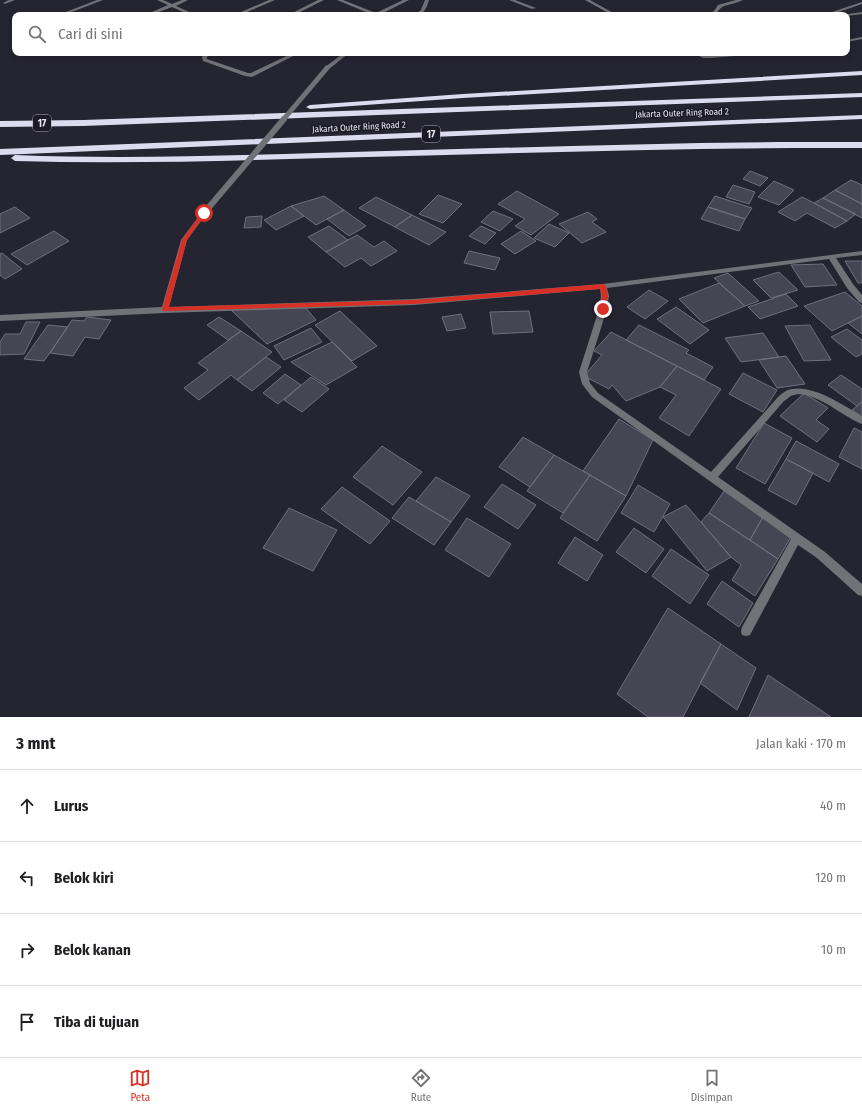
<!DOCTYPE html>
<html lang="id">
<head>
<meta charset="utf-8">
<style>
  body { margin:0; font-family:"Fira Sans Condensed",sans-serif; background:#f6f6f6; color:#202124 }
  .stop { position:absolute; width:12px; height:12px; margin:-9px; border:3px solid #d93025; border-radius:50%; background:#fff }
  .stop.end { background:#d93025; border-color:#fff; box-shadow:0 1px 4px #0008 }
  .list { margin:0; padding:0; list-style:none }
  h2 { display:flex; justify-content:space-between; align-items:center; height:52px; margin:0; padding:0 16px; font-size:17px }
  h2 small { font-size:13px; font-weight:400; color:#757577 }
  .list li { display:grid; grid-template-columns:26px 1fr auto; gap:12px; align-items:center; box-sizing:border-box; height:72px; padding:0 16px; border-top:1px solid #e0e0e0 }
  .list b { display:block; font-size:15px; white-space:nowrap }
  .list em { font-size:13px; font-style:normal; color:#757577 }
  .icon { flex:none; width:22px; height:22px; fill:none; stroke:currentColor; stroke-width:2; stroke-linecap:round; stroke-linejoin:round }
  .map { position:relative; flex:none; width:862px; height:717px; overflow:hidden }
  .search { position:absolute; background:#fff; box-shadow:0 2px 6px #0003; left:12px; right:12px; top:12px; height:44px; display:flex; align-items:center; gap:10px; box-sizing:border-box; padding:0 14px; border-radius:8px; color:#757577; font-size:15px }
  .sheet { height:340px; background:#fff }
  nav { display:flex; justify-content:space-around; align-items:center; box-sizing:border-box; height:56px; border-top:1px solid #e0e0e0; background:#fff; font-size:11px; color:#757577 }
  nav a { display:grid; justify-items:center; gap:2px }
  nav .on { color:#d93025 }
  .map>svg:first-child { display:block }
  .building { fill:#464554; stroke:#706f7f }
  .lines { fill:none; stroke-linecap:round; stroke-linejoin:round }
  .street { fill:#717178; fill-rule:evenodd }
  .highway { fill:#dddbee; fill-rule:evenodd }
  .street-bridge-far1 { stroke:#717178; stroke-width:5 }
  .street-bridge { stroke:#717178; stroke-width:6 }
  .route { fill:#d93025 }
  .labels { text-anchor:middle; stroke-width:3; stroke-linejoin:round; paint-order:stroke }
  .far-street-label { font-size:9px; fill:#e5e4ed; stroke:#1c1a27 }
  .shield { fill:#1c1a27; stroke:#a9a7b2; stroke-width:1 }
  .shield-label { font-size:10px; font-weight:bold; fill:#e5e4ed }
</style>
</head>
<body>
<div class="map">
<svg width="862" height="717" viewBox="0 0 862 717">
  <rect width="100%" height="100%" fill="#252431"/>
  <path class="building" d="M750,171L768,178L760,186L743,179Z
    M851,180L862,185V204L835,190Z
    M774,181L794,190L779,205L758,197Z
    M733,185L755,192L749,204L726,197Z
    M835,190L862,204V218L823,198Z
    M517,191L559,214L531,235L515,226L525,219L498,204Z
    M438,195L462,204L443,223L419,214Z
    M324,196L344,210L316,225L291,206Z
    M715,196L752,208L745,219L708,207Z
    M376,197L412,215L395,227L359,208Z
    M802,197L814,203L847,221L835,228L807,213L795,221L778,212Z
    M823,198L856,214L847,221L814,203Z
    M291,206L304,216L276,230L264,220Z
    M15,207L30,218L0,233V214Z
    M708,207L745,219L739,231L701,219Z
    M344,210L366,226L349,236L327,219Z
    M493,211L513,219L500,231L481,222Z
    M588,212L597,219L592,222L606,232L582,243L559,224Z
    M412,215L446,232L429,245L395,227Z
    M262,216L261,227L244,228L246,217Z
    M549,224L569,233L555,247L534,238Z
    M329,226L348,240L326,252L308,237Z
    M481,226L496,233L485,244L469,236Z
    M54,231L69,241L27,265L11,254Z
    M521,231L536,241L515,254L501,244Z
    M357,235L374,247L384,241L397,251L371,266L361,258L345,267L326,252Z
    M469,251L500,258L495,270L464,263Z
    M2,253L22,269L5,279L0,275V254Z
    M845,261H862V283H858Z
    M823,264L837,285L805,287L791,265Z
    M779,272L798,290L771,298L753,280Z
    M728,273L759,301L745,306L714,278Z
    M719,283L745,306L703,323L679,299Z
    M649,290L668,301L645,319L627,307Z
    M845,292L862,306V316L832,331L804,306Z
    M786,294L798,306L760,319L748,307Z
    M305,307L316,320L267,344L231,310Z
    M676,307L709,330L690,344L657,319Z
    M340,311L377,346L352,361L315,325Z
    M529,311L533,332L493,334L490,312Z
    M461,314L466,328L447,331L442,317Z
    M862,316V334L848,323Z
    M87,317L111,320L99,339L85,337L73,356L50,353L72,320L84,321Z
    M219,317L241,331L228,340L207,325Z
    M26,322H40L24,354L0,355V342L5,334H20Z
    M48,325L68,327L44,361L24,359Z
    M639,325L689,350L686,353L713,367L704,380L626,340Z
    M810,325L831,360L804,361L785,326Z
    M311,328L322,342L284,360L274,346Z
    M847,329L862,340V354L856,357L831,337Z
    M241,331L272,352L237,380L231,375L199,400L184,388L208,370L198,363Z
    M611,332L677,366L660,387L626,401L612,385L609,389L584,376L602,355L594,351Z
    M763,333L779,357L741,362L725,338Z
    M332,342L357,367L326,385L291,362Z
    M786,356L805,384L777,388L759,360Z
    M266,357L281,367L252,391L237,380Z
    M677,366L721,389L689,436L659,418L676,395L660,387Z
    M743,373L777,390L763,412L729,394Z
    M285,374L301,385L278,404L263,393Z
    M841,375L862,389V402L857,406L828,385Z
    M311,377L329,389L302,412L284,400Z
    M804,393L828,408L816,420L829,429L817,442L780,416Z
    M862,402V417L852,410Z
    M619,419L653,440L626,496L583,471Z
    M764,423L792,438L765,484L736,468Z
    M854,428L862,432V469L839,457Z
    M523,437L554,455L530,487L499,467Z
    M796,441L839,464L829,482L786,459Z
    M382,446L422,472L393,505L353,477Z
    M554,455L590,475L563,513L527,491Z
    M786,459L813,473L796,505L768,490Z
    M590,475L626,496L597,541L560,518Z
    M436,477L470,496L451,522L416,501Z
    M502,484L536,505L518,529L484,507Z
    M638,485L670,504L654,532L621,513Z
    M342,487L390,521L370,544L321,509Z
    M724,491L763,517L750,540L709,513Z
    M409,497L451,522L434,545L392,518Z
    M686,505L731,557L707,571L663,517Z
    M289,508L337,530L313,571L263,548Z
    M709,513L778,559L755,596L732,580L741,565L731,557L701,522Z
    M763,517L791,537L778,559L750,540Z
    M467,518L511,544L489,577L445,550Z
    M634,528L664,549L646,573L616,552Z
    M575,537L603,555L587,581L558,563Z
    M671,549L709,575L690,604L652,576Z
    M722,581L753,603L739,627L707,604Z
    M668,608L721,644L683,717H648L617,694Z
    M721,644L756,668L737,710L700,683Z
    M768,675L831,717H749Z"/>
  <g class="lines">
    <path class="street" d="M9,0H15L5,4L3,3Z
      M97,0H103L64,15H58Z
      M157,0H163L172,4L182,0H188L176,6L196,15H190L172,7L151,15H145L168,5Z
      M269,0H275L240,15H234Z
      M318,0H324L294,15H288Z
      M337,0H343L376,13L403,0H409L379,15H373Z
      M425,0H429C426,9 424,15 414,15L421,10Z
      M509,0H515L536,8L532,9Z
      M585,0H590L617,15H612Z
      M736,0H743C737,3 730,4 724,6C716,10 720,15 707,15L714,11L718,5Z
      M862,2V4L830,15H823Z
      M862,12V14L847,16L842,15Z
      M862,37V39L847,42V40Z
      M207,53H212L207,57V59L248,73H251L293,53H299L252,77L245,76L203,61L202,57Z
      M344,53H349L329,69H325V67Z
      M693,53H699L706,56L761,53L759,54L711,58H703Z
      M204,211L207,213L187,240L169,307L414,299L603,284L862,251V255L836,258L853,284L862,295V303L859,302L847,288L829,259L607,288L609,296L607,309L587,372L590,383L598,393L711,472L778,397C782,393 786,390 792,389C814,385 843,405 862,416V424C844,418 811,387 791,396C789,397 786,400 784,401L718,477L825,552L862,584V596L858,595L817,558L798,545L750,635L746,636L742,635L741,631L742,627L791,539L592,397L582,384L579,372L599,309L601,296L600,289L414,305L165,313L0,321V315L162,307L181,240L202,212Z"/>
    <path class="highway" d="M862,71V75L463,98L310,109L306,107L310,105L463,94Z
      M862,93V97L83,126L0,127V121L83,120Z
      M862,115V119L0,155V149Z
      M793,142H862V148C683,147 504,154 326,158C222,161 119,164 15,161L11,158L15,155C115,159 216,156 316,153C475,149 634,143 793,142Z"/>
    <path class="street-bridge-far1" d="M283,120L327,68"/>
    <path class="street-bridge" d="M204,213L284,119"/>
  </g>
  <path class="route" d="M202,212L206,213L187,240L169,307L414,300L603,284L606,286L608,296L606,309L603,311L600,309L602,296L600,289L414,304L163,311L162,310L182,240Z"/>
  <g class="labels">
    <g class="far-street-label">
      <text transform="translate(682 113) rotate(-2)" y="3">Jakarta Outer Ring Road 2</text>
      <text transform="translate(359 127) rotate(-3)" y="3">Jakarta Outer Ring Road 2</text>
    </g>
    <g class="shield">
      <rect x="33" y="115" width="18" height="16" rx="3"/>
      <rect x="422" y="126" width="18" height="16" rx="3"/>
    </g>
    <g class="shield-label">
      <text x="42" y="127">17</text>
      <text x="431" y="138">17</text>
    </g>
  </g>
</svg>
<div class="stop" style="left:204px;top:213px"></div>
<div class="stop end" style="left:603px;top:309px"></div>
<div class="search"><svg class="icon" aria-label="search" viewBox="0 0 24 24"><circle cx="10" cy="10" r="6"/><path d="M15 15l6 6"/></svg>Cari di sini</div>
</div>
<section class="sheet">
<h2>3 mnt<small>Jalan kaki · 170 m</small></h2>
<ul class="list">
<li><svg class="icon" aria-label="ahead" viewBox="0 0 24 24"><path d="M12 20V5M6 11l6-6 6 6"/></svg><div><b>Lurus</b></div><em>40 m</em></li>
<li><svg class="icon" aria-label="left" viewBox="0 0 24 24"><path d="M17 20v-9H6M10 6l-5 5 5 5"/></svg><div><b>Belok kiri</b></div><em>120 m</em></li>
<li><svg class="icon" aria-label="right" viewBox="0 0 24 24"><path d="M7 20v-9h11M14 6l5 5-5 5"/></svg><div><b>Belok kanan</b></div><em>10 m</em></li>
<li><svg class="icon" aria-label="arrive" viewBox="0 0 24 24"><path d="M6 21V4h12l-3 4 3 4H6"/></svg><div><b>Tiba di tujuan</b></div></li>
</ul>
</section>
<nav>
<a class="on"><svg class="icon" aria-label="map" viewBox="0 0 24 24"><path d="M3 6l6-2 6 2 6-2v14l-6 2-6-2-6 2zM9 4v14M15 6v14"/></svg>Peta</a>
<a><svg class="icon" aria-label="directions" viewBox="0 0 24 24"><path d="M12 3l9 9-9 9-9-9zM9 14v-3h6M13 9l2 2-2 2"/></svg>Rute</a>
<a><svg class="icon" aria-label="saved" viewBox="0 0 24 24"><path d="M7 4h10v16l-5-4-5 4z"/></svg>Disimpan</a>
</nav>
</body>
</html>
